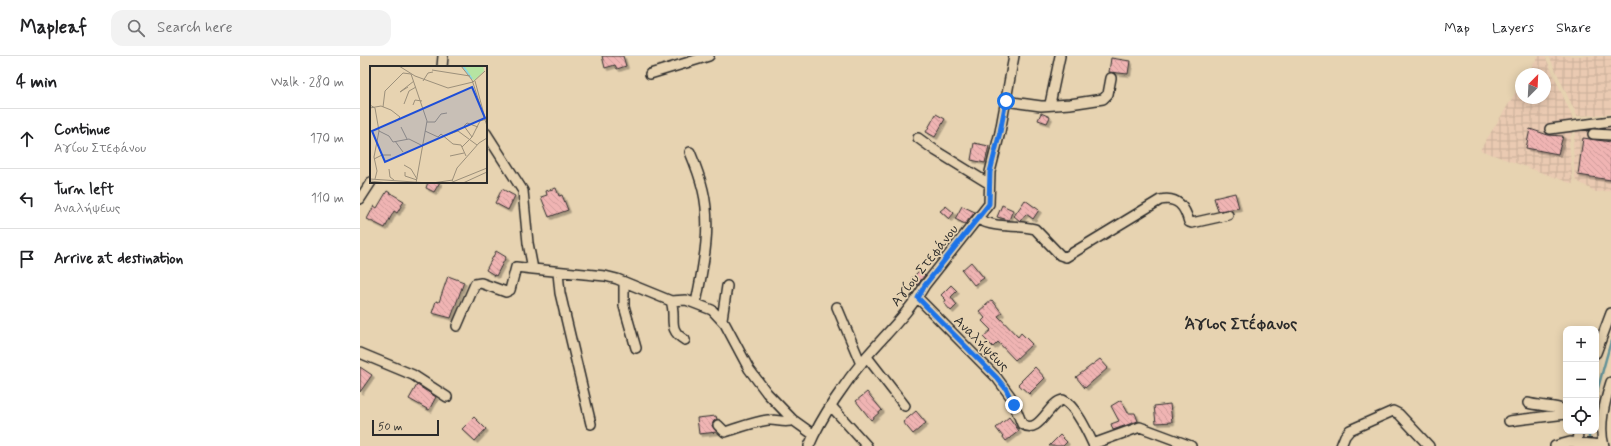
<!DOCTYPE html>
<html lang="en">
<head>
<meta charset="utf-8">
<style>
  body { margin:0; font-family:Mynerve,sans-serif; background:#f2f2f2; color:#202124 }
  .controls { position:absolute; right:12px; bottom:12px; display:grid; overflow:hidden; border-radius:8px; box-shadow:0 2px 10px #0003 }
  .controls button { width:36px; height:36px; display:grid; place-items:center; padding:0; border:0; border-bottom:1px solid #e0e0e0; background:#fff; color:#202124; font:20px sans-serif }
  .compass { position:absolute; left:1155px; top:12px; width:36px; height:36px; border-radius:50%; background:#fff; box-shadow:0 2px 10px #0003; rotate:24deg }
  .scale { position:absolute; left:12px; bottom:10px; width:67px; box-sizing:border-box; padding-left:4px; border:2px solid #2b2b2b; border-top:0; font-size:11px; line-height:14px; white-space:nowrap; color:#2b2b2b; -webkit-text-stroke:3px #e7d3b1; paint-order:stroke }
  .stop { position:absolute; width:12px; height:12px; margin:-9px; border:3px solid #1a73e8; border-radius:50%; background:#fff }
  .stop.end { background:#1a73e8; border-color:#fff; box-shadow:0 1px 4px #0008 }
  .list { margin:0; padding:0; list-style:none }
  h2 { display:flex; justify-content:space-between; align-items:center; height:52px; margin:0; padding:0 16px; font-size:17px }
  h2 small { font-size:13px; font-weight:400; color:#757577 }
  .list li { display:grid; grid-template-columns:26px 1fr auto; gap:12px; align-items:center; box-sizing:border-box; height:60px; padding:0 16px; border-top:1px solid #e0e0e0 }
  .list b { display:block; font-size:15px; white-space:nowrap }
  .list p { margin:0; font-size:13px; white-space:nowrap; color:#757577 }
  .list em { font-size:13px; font-style:normal; color:#757577 }
  .icon { flex:none; width:22px; height:22px; fill:none; stroke:currentColor; stroke-width:2; stroke-linecap:round; stroke-linejoin:round }
  .map { position:relative; flex:none; width:1251px; height:390px; overflow:hidden }
  header { display:flex; align-items:center; gap:24px; box-sizing:border-box; height:56px; padding:0 20px; background:#fff; border-bottom:1px solid #e0e0e0 }
  header strong { font-size:19px }
  nav { display:flex; gap:22px; margin-inline-start:auto; font-size:14px }
  .search { width:280px; height:36px; background:#f2f2f2; display:flex; align-items:center; gap:10px; box-sizing:border-box; padding:0 14px; border-radius:12px; color:#757577; font-size:15px }
  main { display:flex }
  aside { flex:1; background:#fff }
  .map>svg:first-child { display:block }
  .industrial { fill:url(#industrial-grid) }
  .lines { fill:none; stroke-linecap:round; stroke-linejoin:round }
  .stream { stroke:#63939a; stroke-width:2.5 }
  .building { fill:url(#building-back-hatch); stroke:#2b2b2b; filter:url(#shadow) }
  .minor-casing { stroke:#2b2b2b; stroke-width:12 }
  .minor { stroke:#e7d3b1; stroke-width:9 }
  .route { stroke:#1a73e8; stroke-width:5 }
  .labels { text-anchor:middle; stroke-width:3.5; stroke-linejoin:round; paint-order:stroke }
  .street-label { font-size:14px; fill:#2b2b2b; stroke:#e7d3b1 }
  .quarter-label { font-size:16px; font-weight:bold; fill:#2b2b2b; stroke:#e7d3b1 }
  .inset-river { fill:none; stroke:#88d8e4; stroke-width:2 }
  .inset-road { fill:none; stroke:#9c907b; stroke-width:1 }
  .view { fill:#1d4ed8; fill-opacity:0.15; stroke:#1d4ed8; stroke-width:2 }
  .inset-edge { fill:none; stroke:#2b2b2b; stroke-width:2 }
</style>
</head>
<body>
<header>
<strong>Mapleaf</strong>
<div class="search"><svg class="icon" aria-label="search" viewBox="0 0 24 24"><circle cx="10" cy="10" r="6"/><path d="M15 15l6 6"/></svg>Search here</div>
<nav><a>Map</a><a>Layers</a><a>Share</a></nav>
</header>
<main>
<aside>
<h2>4 min<small>Walk · 280 m</small></h2>
<ul class="list">
<li><svg class="icon" aria-label="ahead" viewBox="0 0 24 24"><path d="M12 20V5M6 11l6-6 6 6"/></svg><div><b>Continue</b><p>Αγίου Στεφάνου</p></div><em>170 m</em></li>
<li><svg class="icon" aria-label="left" viewBox="0 0 24 24"><path d="M17 20v-9H6M10 6l-5 5 5 5"/></svg><div><b>Turn left</b><p>Αναλήψεως</p></div><em>110 m</em></li>
<li><svg class="icon" aria-label="arrive" viewBox="0 0 24 24"><path d="M6 21V4h12l-3 4 3 4H6"/></svg><div><b>Arrive at destination</b></div></li>
</ul>
</aside>
<div class="map">
<svg width="1251" height="390" viewBox="0 0 1251 390">
  <defs>
    <pattern id="industrial-grid" width="8" height="8" patternUnits="userSpaceOnUse"><rect width="8" height="8" fill="#eacab2"/><path d="M0 4h8M4 0v8" fill="none" stroke="#c9ae99"/></pattern>
    <pattern id="building-back-hatch" width="6" height="6" patternUnits="userSpaceOnUse"><rect width="6" height="6" fill="#f0b4b3"/><path d="M-1 5l2 2M0 0l6 6M5-1l2 2" fill="none" stroke="#ce9b9a"/></pattern>
    <filter id="shadow"><feDropShadow dx="2.5" dy="2.5" stdDeviation="0" flood-color="#0004"/></filter>
  </defs>
  <rect width="100%" height="100%" fill="#e7d3b1"/>
  <filter id="ink" filterUnits="userSpaceOnUse"><feTurbulence type="fractalNoise" baseFrequency=".025" numOctaves="2"/><feDisplacementMap in="SourceGraphic" scale="8" xChannelSelector="R" yChannelSelector="G"/><feConvolveMatrix kernelMatrix="1 2 1 2 8 2 1 2 1" color-interpolation-filters="sRGB"/></filter>
  <g filter="url(#ink)">
    <path class="industrial" d="M1179,0H1185L1211,58L1214,69L1209,87L1213,128L1120,94L1161,28V42H1185V18H1167Z
      M1189,0H1251V58L1217,60Z
      M1251,69V135L1236,136L1215,124L1213,87L1217,71Z"/>
    <g class="lines">
      <path class="stream" d="M1236,339L1251,285
        M1229,386V375"/>
    </g>
    <path class="building" d="M242,0H263L266,10L257,13L255,9L245,12Z
      M751,2L770,5L768,18L749,16Z
      M681,57L690,61L687,67L678,64Z
      M576,58L585,63L575,81L566,76Z
      M1170,73L1188,79L1203,80L1198,98L1166,92Z
      M1223,82L1251,86V124L1218,119Z
      M614,87L629,90L625,107L611,104Z
      M68,126H80L74,136L66,132Z
      M196,132L199,140L202,139L208,154L189,161L181,141L187,139L186,135Z
      M142,133L155,140L148,154L135,147Z
      M27,135L44,145L37,157L34,155L25,172L7,163L14,150L17,152Z
      M875,137L879,152L858,155L854,142Z
      M665,144L679,154L673,163L666,158L660,165L654,160Z
      M642,149L653,154L649,164L637,161Z
      M586,150L594,157L589,163L580,155Z
      M602,150L615,156L605,168L595,163Z
      M136,195L146,201L136,220L126,214Z
      M611,206L624,222L614,229L602,214Z
      M560,214L565,219L557,229L551,223Z
      M88,220L104,226L91,262L72,257L76,245L79,246Z
      M591,229L597,235L591,241L597,249L591,255L584,247L586,244L581,239Z
      M632,244L642,257L638,260L658,281L661,277L672,288L655,304L638,286L633,291L623,281L631,274L622,265L625,262L619,255Z
      M740,303L748,312L725,332L716,321Z
      M0,311L12,319L0,336Z
      M675,311L685,322L669,338L658,328Z
      M57,329L76,341L69,354L49,343Z
      M507,336L522,354L511,364L496,345Z
      M761,344L768,357H775L778,365L753,374L751,368L759,365L751,350Z
      M810,348L812,366L796,367L794,350Z
      M556,355L566,367L553,378L543,366Z
      M356,360L357,363L354,365L352,370L357,376L339,378L337,362Z
      M114,361L126,373L115,385L102,373Z
      M649,361L659,375L646,385L636,372Z
      M700,379L707,386L703,390H689Z"/>
    <g class="lines">
      <g class="minor-casing">
        <path id="minor" d="M82,11L83,0
          M290,18L349,0
          M645,45L681,50L710,48L743,43L748,38L751,22
          M690,48L700,0
          M1190,73L1251,65
          M126,77L163,135L168,187L173,213L245,220L257,223L311,245L326,244L352,254L365,268L389,313L407,337L433,364L454,379
          M1233,78L1251,79
          M558,82L576,95L628,127
          M330,96C335,108 340,121 343,134C352,171 343,211 336,247
          M0,143L11,126
          M618,163C636,173 657,168 675,173L700,199L706,201L800,144C818,140 825,151 829,166L832,167L868,159
          M198,217L200,237L231,368
          M264,226V250L276,292
          M558,242L637,322L651,341L662,368C680,380 688,346 703,344C716,350 728,377 734,390
          M311,245C317,262 306,273 325,284
          M477,251L501,308
          M362,263L367,230
          M97,270L115,228L121,227L146,236L150,234L156,211L173,213
          M0,297L53,319L87,341
          M1236,297L1251,257
          M507,301L545,350
          M1168,347C1177,350 1201,350 1206,355
          M471,350L507,390
          M1149,365L1206,358
          M358,369L365,376C379,372 393,366 408,364C416,363 426,368 433,364
          M733,388L780,371L831,390
          M449,390C461,361 487,324 507,300C527,277 550,255 565,229L629,148L630,116L640,76L654,0
          M981,390L985,380L990,374L1033,355L1039,358L1069,390
          M1195,390L1210,386L1243,389
          M1217,390L1218,375
          M1244,390C1238,370 1245,345 1251,326"/>
      </g>
      <use href="#minor" class="minor"/>
    </g>
  </g>
  <g class="lines" filter="url(#ink)">
    <path class="route" d="M646,45L640,76L630,116L629,148L565,229L558,242L637,322L646,333L654,349"/>
  </g>
  <g class="labels">
    <g class="street-label">
      <text transform="translate(564 209) rotate(-52)" y="5">Αγίου Στεφάνου</text>
      <text transform="translate(622 287) rotate(45)" y="5">Αναλήψεως</text>
    </g>
    <g class="quarter-label">
      <text x="881" y="273">Άγιος Στέφανος</text>
    </g>
  </g>
  <g transform="translate(10 10)">
    <rect width="117" height="117" fill="#e7d3b1"/>
    <path d="M93,0H113L114,5L104,15Z" fill="#b6e4a2"/>
    <path class="inset-river" d="M93,0L102,13"/>
    <path class="inset-road" d="M29,0L45,10L78,22L103,16L115,5M51,0H79M91,0L102,14L117,60M62,4L100,10M53,15L58,7L63,6M105,15L115,52M38,21L30,26L44,15M34,38L39,25L46,21M0,39L5,42L9,65L19,70L23,76L39,73L51,79M43,39L45,34L52,35M13,41L15,25L33,7L41,8L57,55L46,117M0,42L11,40L21,44L30,51L25,56M57,56H65L71,48L77,47M31,61L37,73M55,65L68,71L71,68L83,78L91,79L96,90M74,70L88,65L107,79M102,71L94,60L97,57L108,61M25,75L33,86M92,81L102,71L110,55L117,53M80,90L94,87M4,93L12,89H21M34,99L41,103L47,113M19,103L20,111L24,114M35,106V110L47,114M0,113L59,117M5,113L7,105L4,91L9,65M0,115L18,117M82,115L87,102L109,77L117,72M62,117L83,114M80,117L117,102M93,117L117,106"/>
    <path class="view" d="M102,21L115,52L15,96L2,65Z"/>
    <rect width="117" height="117" class="inset-edge"/>
  </g>
</svg>
<div class="controls">
<button>+</button>
<button>−</button>
<button><svg class="icon" aria-label="locate" viewBox="0 0 24 24"><circle cx="12" cy="12" r="6"/><path d="M12 2v4M12 18v4M2 12h4M18 12h4"/></svg></button>
</div>
<svg class="compass" viewBox="-18 -18 36 36"><path d="M0-13l5 13h-10z" fill="#e53935"/><path d="M0 13l5-13h-10z" fill="#757577"/></svg>
<div class="scale">50 m</div>
<div class="stop" style="left:646px;top:45px"></div>
<div class="stop end" style="left:654px;top:349px"></div>
</div>
</main>
</body>
</html>
